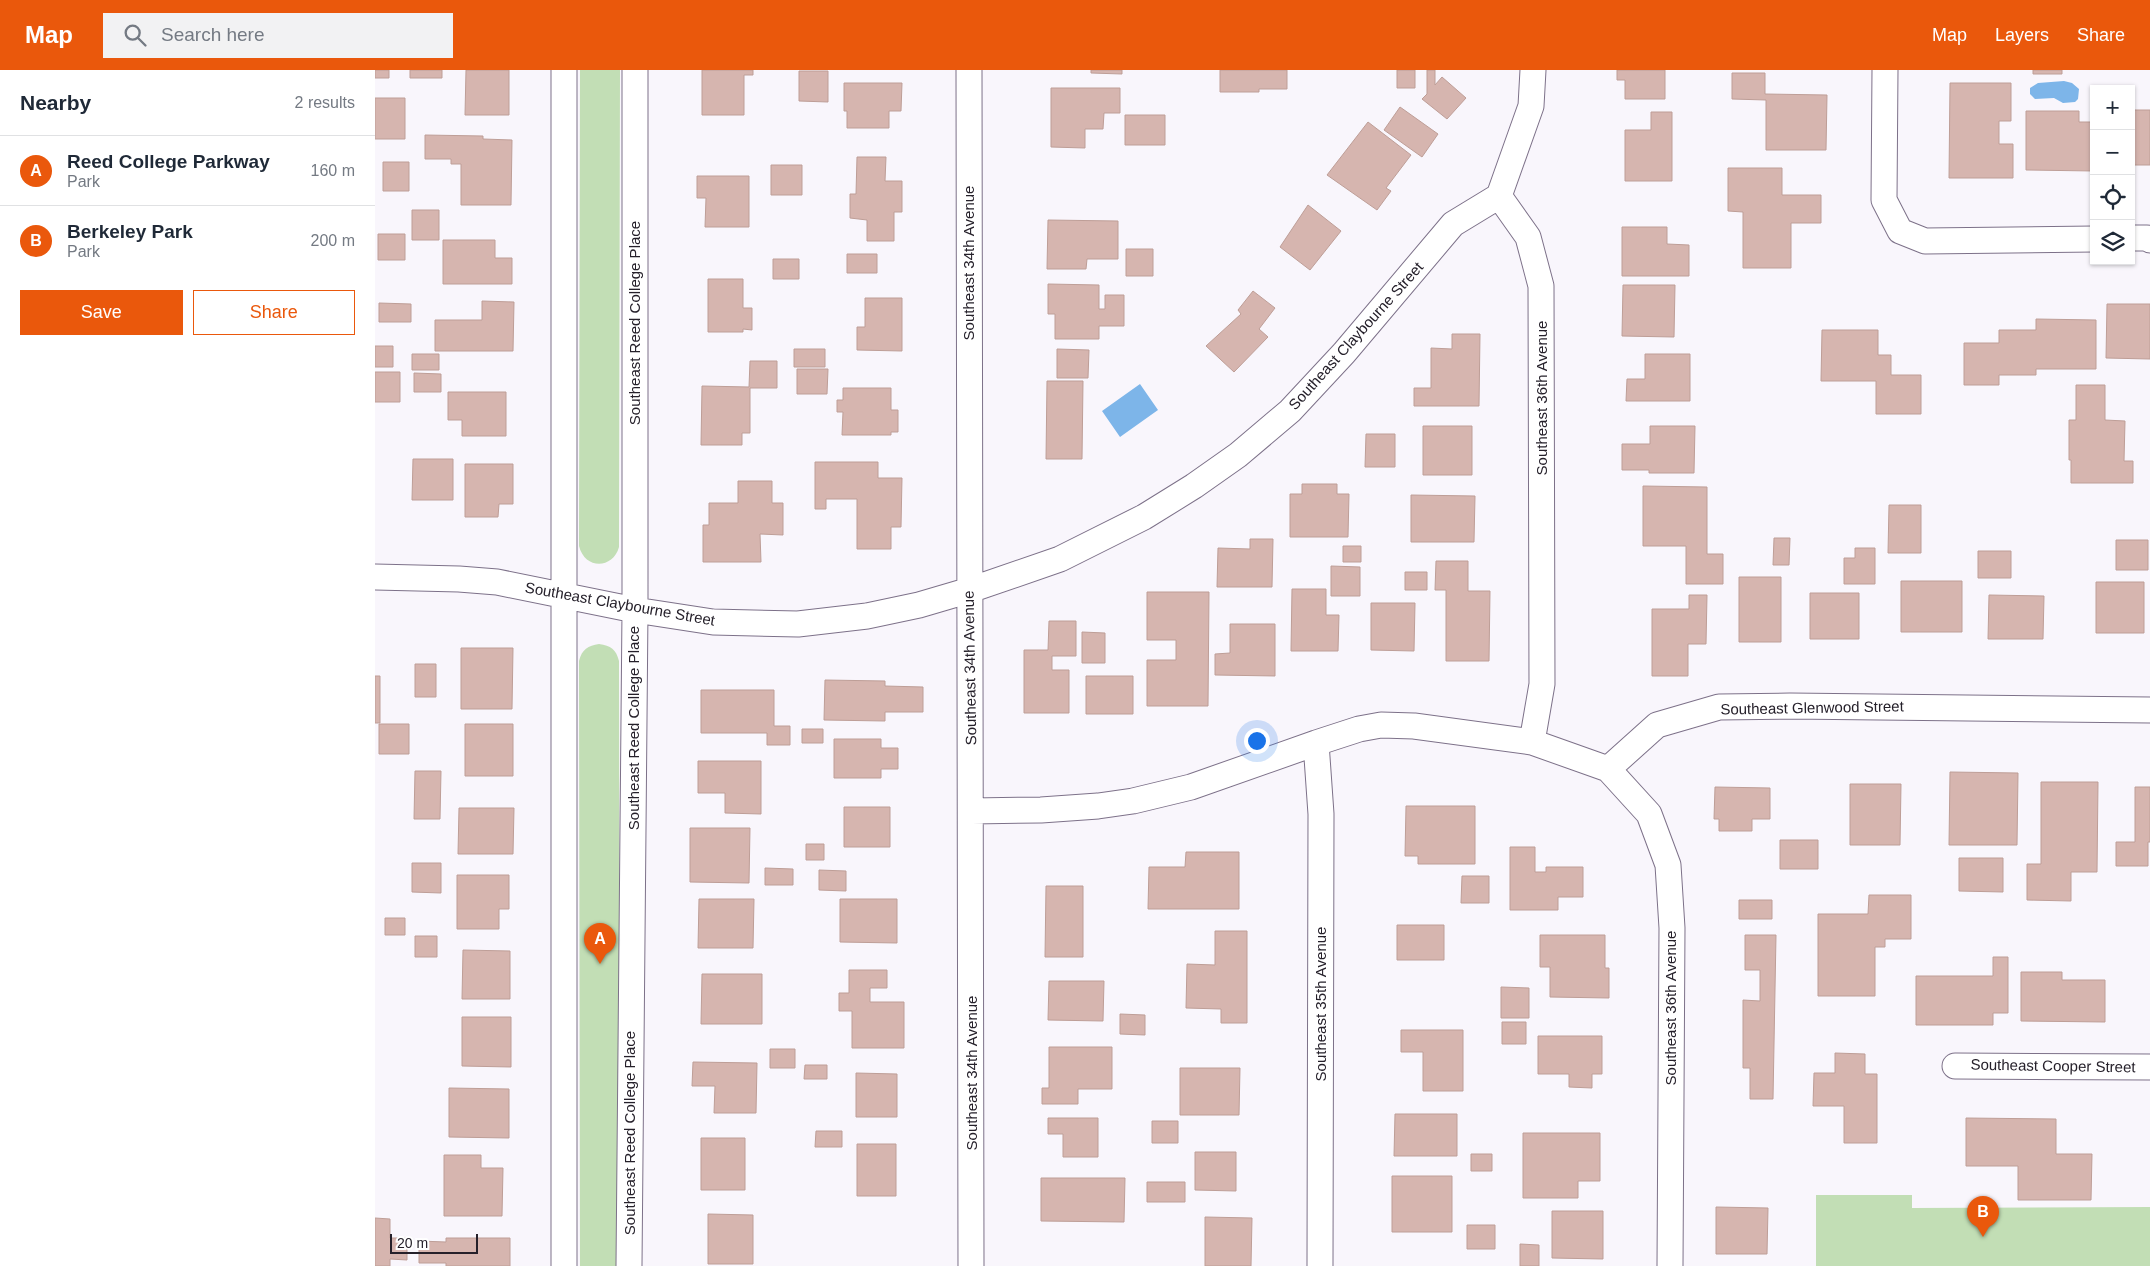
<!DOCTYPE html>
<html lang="en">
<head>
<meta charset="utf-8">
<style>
  body { margin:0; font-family:Arial,sans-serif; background:#f2f2f3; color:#1f2937 }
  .controls { position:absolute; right:15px; top:15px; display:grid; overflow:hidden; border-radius:0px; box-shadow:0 1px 4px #0004 }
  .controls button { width:45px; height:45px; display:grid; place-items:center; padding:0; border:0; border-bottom:1px solid #e0e1e3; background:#fff; color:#1f2937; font:25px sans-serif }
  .scale { position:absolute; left:15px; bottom:12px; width:88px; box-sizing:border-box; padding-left:5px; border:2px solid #25202a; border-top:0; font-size:14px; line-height:18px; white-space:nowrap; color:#25202a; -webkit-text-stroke:4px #fff; paint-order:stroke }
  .you { position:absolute; left:881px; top:670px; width:18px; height:18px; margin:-12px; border:4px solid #fff; border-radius:50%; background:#1a73e8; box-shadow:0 0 0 8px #1a73e833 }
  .badge { display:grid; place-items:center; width:32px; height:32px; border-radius:50%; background:#ea580c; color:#fff; font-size:16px; font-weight:700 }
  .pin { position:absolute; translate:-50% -41px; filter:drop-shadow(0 1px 2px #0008) }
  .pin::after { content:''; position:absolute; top:26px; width:18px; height:15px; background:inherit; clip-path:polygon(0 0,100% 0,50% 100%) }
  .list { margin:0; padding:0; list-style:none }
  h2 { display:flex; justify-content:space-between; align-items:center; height:65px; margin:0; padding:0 20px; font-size:21px }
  h2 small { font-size:16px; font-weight:400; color:#747a83 }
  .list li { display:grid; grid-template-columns:32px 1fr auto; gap:15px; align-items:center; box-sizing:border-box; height:70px; padding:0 20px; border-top:1px solid #e0e1e3 }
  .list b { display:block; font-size:19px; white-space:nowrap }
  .list p { margin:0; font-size:16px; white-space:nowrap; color:#747a83 }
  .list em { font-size:16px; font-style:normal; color:#747a83 }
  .actions { display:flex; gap:10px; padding:15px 20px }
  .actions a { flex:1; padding:11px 0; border:1px solid #ea580c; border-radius:0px; text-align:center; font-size:18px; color:#ea580c }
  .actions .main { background:#ea580c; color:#fff }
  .icon { flex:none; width:28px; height:28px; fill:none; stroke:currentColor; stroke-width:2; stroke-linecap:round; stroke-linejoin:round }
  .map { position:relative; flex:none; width:1775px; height:1196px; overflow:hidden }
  header { display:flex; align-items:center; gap:30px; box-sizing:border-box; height:70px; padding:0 25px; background:#ea580c; color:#fff }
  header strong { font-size:24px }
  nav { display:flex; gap:28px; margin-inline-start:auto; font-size:18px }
  .search { width:350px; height:45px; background:#f2f2f3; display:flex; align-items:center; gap:12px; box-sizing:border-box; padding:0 18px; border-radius:0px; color:#747a83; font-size:19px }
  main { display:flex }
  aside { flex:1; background:#fff }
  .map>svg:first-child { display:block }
  .green { fill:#c2deb5 }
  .water { fill:#7db5e9 }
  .building { fill:#d6b5af; stroke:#be9e97 }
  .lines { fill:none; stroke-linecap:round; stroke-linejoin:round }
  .street-casing { stroke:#7d7189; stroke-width:27 }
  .street { stroke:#fff; stroke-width:25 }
  .labels { text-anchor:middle; stroke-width:4; stroke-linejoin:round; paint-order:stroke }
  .street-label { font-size:15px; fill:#25202a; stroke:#fff }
</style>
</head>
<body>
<header>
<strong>Map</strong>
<div class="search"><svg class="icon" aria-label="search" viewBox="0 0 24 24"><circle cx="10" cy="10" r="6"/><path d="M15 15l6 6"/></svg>Search here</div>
<nav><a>Map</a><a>Layers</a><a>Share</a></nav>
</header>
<main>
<aside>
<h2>Nearby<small>2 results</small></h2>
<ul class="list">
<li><span class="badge">A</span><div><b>Reed College Parkway</b><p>Park</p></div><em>160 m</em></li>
<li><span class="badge">B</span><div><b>Berkeley Park</b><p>Park</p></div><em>200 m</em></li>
</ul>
<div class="actions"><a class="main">Save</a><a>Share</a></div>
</aside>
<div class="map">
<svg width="1775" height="1196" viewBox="0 0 1775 1196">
  <rect width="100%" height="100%" fill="#f9f6fc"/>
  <path class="green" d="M205,0H245L244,477C238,499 210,500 204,476Z
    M224,574C236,576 241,579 244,591L245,1196H205L204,591C207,579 213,576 224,574Z
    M1441,1125H1537V1138L1775,1137V1196H1441Z"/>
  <path class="water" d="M1689,11L1697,13L1704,19L1703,29L1700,32L1688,33L1679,28L1660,29L1655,24V18L1663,13Z
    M765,314L783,340L745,367L727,341Z"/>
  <path class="building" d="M0,0H14V8H0Z
    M35,0H67V8H35Z
    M91,0H134V45H90Z
    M327,0H378V5H369V45H327Z
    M716,0H747V4L716,3Z
    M845,0H912V19H884V22H845Z
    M1022,0H1040V18H1022Z
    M1052,0H1060V15L1067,7L1091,28L1072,49L1047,29L1052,24Z
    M1242,0H1290V29H1250V10H1242Z
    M1658,0H1687V4H1658Z
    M424,1H453V32L424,31Z
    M1357,3H1390V24L1452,25L1451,80H1391V30L1357,29Z
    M469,13H527L526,41H514V58H472V41H469Z
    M1575,13H1636V51H1624V74H1638V108H1574Z
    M676,18H745V43H729L728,59H710V78L676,77Z
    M0,28H30V69H0Z
    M1025,37L1063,64L1047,87L1009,60Z
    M1757,40H1775V95H1756Z
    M1651,41H1704V52H1719V101L1651,100Z
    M1276,42H1297V111H1250V60H1276Z
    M750,45H790V75H750Z
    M993,52L1036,85L1011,118L1016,121L1002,140L952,105Z
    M50,65L108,66V69L137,70L136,135H86V94H76V89H50Z
    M482,87H511L510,111H527V142H519V171H492V150L475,148V124H481Z
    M8,92H34V121H8Z
    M396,95H427V125H396Z
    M1353,98H1407V125H1446V153H1416V198H1368V142L1353,141Z
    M322,106H374V157H330L331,128H322Z
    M933,135L966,161L935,200L905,177Z
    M37,140H64V170H37Z
    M673,150L743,151V189H712L711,199H672Z
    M1247,157H1292V174L1314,175V206H1247Z
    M3,164H30V190H3Z
    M68,170H120V188H137V214H68Z
    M751,179H778V206H751Z
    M472,184H502V203H472Z
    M398,189H424V209H398Z
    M333,209H368V238H377V260L368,259V262H333Z
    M673,214L724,215V239H730V225H749V256H724V269H680V244H673Z
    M1248,215H1300L1299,267L1247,266Z
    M878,221L900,238L884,259L893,267L859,302L831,276L866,244L863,240Z
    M490,228H527V281L482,280V257H490Z
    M107,231L139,232L138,281H60V250H107Z
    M4,233L36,234V252H4Z
    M1732,234H1775V289L1731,288Z
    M1661,249L1721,250V299H1661V305H1624V315H1589V273H1624V260H1661Z
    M1447,260H1503V285H1516V305H1546V344H1501V311H1446Z
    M1077,264H1105L1104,336H1039V318H1056V278L1077,279Z
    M0,276H18V297H0Z
    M419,279H450V297H419Z
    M682,279L714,280L713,308H682Z
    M37,284H64V300H37Z
    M1270,284H1315V331H1251L1252,309H1270Z
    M375,291H402V318H375V363H367V375H326L327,316L374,317Z
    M422,299H453L452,324H422Z
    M0,302H25V332H0Z
    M39,303L66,304V322H39Z
    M672,311H708L707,389H671Z
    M1701,315H1730V350L1750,351L1749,391H1758V413H1696V390H1694V350H1701Z
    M468,318H516V340H523V362H516V365H467L468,342H462V330H468Z
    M73,322H131V366H87V350H73Z
    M1048,356H1097V405H1048Z
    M1275,356H1320L1319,403H1274V400H1247V374H1275Z
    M991,364H1020V397H990Z
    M38,389H78V430H37Z
    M440,392H503V408H527L526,457H516V479H482V429H451V439H440Z
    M90,394H138V434H124L123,447H90Z
    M363,411H397V433H408V465L385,464L386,492H328V455H334V433H363Z
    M927,414H962V424H974L973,467H915V424H927Z
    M1268,416L1332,417V484H1348V514H1311V476H1268Z
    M1036,425L1100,426L1099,472H1036Z
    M1514,435H1546V483H1513Z
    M1399,468H1415L1414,495H1398Z
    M875,469H898L897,517H842L843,478L875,479Z
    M1741,470H1773V500H1741Z
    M968,476H986V492H968Z
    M1480,478H1500V514H1469V488H1480Z
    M1603,481H1636V508H1603Z
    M1061,491H1093V521H1115L1114,591H1071V520H1060Z
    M956,496L985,497V526H956Z
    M1030,502H1052V520H1030Z
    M1364,507H1406V572H1364Z
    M1526,511H1587V562H1526Z
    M1721,512H1769V563H1721Z
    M917,519H951V545H964L963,581H916Z
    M772,522H834L833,636H772V590H801V570H772Z
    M1435,523H1484V569H1435Z
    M1314,525H1332L1331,574H1313V606H1277V539H1314Z
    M1614,525L1669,526L1668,569H1613Z
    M996,533H1040L1039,581L996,580Z
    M674,551H701V586H677V600H694V643H649V580H673Z
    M855,554H900V606L840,605V584L855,583Z
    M707,562L730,563V593H707Z
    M86,578H138L137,639H86Z
    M40,594H61V627H40Z
    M0,606H5V653H0Z
    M711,606H758V644H711Z
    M450,610L510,611V616L548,617V642H510V651L449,650Z
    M326,620H399V656H415V675H392V663H326Z
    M4,654H34V684H4Z
    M90,654H138V706H90Z
    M427,659H448V673H427Z
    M459,669H506V678H523V699H506V708H459Z
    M323,691H386V744L350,743V723H323Z
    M40,701H66L65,749H39Z
    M1575,702L1643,703L1642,775H1574Z
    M1666,712H1723L1722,802H1696V831L1652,830V794H1666Z
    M1475,714H1526L1525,775H1475Z
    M1340,717L1395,718V749H1377V761H1344V749H1339Z
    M1760,717H1775V772H1773V796H1741V772H1760Z
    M1031,736H1100V794H1043V786H1030Z
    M469,737H515V777H469Z
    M84,738H139L138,784H83Z
    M315,758H375L374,813L315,812Z
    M1405,770H1443V799H1405Z
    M431,774H449V790H431Z
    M1135,777H1160V802H1171V797H1208V827H1183V840H1135Z
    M811,782H864V839H773L774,797H810Z
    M1584,788H1628V822L1584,821Z
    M37,793H66V823L37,822Z
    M390,798L418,799V815H390Z
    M444,800L471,801V821L444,820Z
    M82,805H134V839H124V859H82Z
    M1087,806H1114V833H1086Z
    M671,816H708V887H670Z
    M1494,825H1536V869H1510V877H1500V926H1443V844H1493Z
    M324,829H379L378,878H323Z
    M465,829H522V873L465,872Z
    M1364,830H1397V849H1364Z
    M10,848H30V865H10Z
    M1022,855H1069V890H1022Z
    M840,861H872V953H846V939L811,938L812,894L840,895Z
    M1165,865H1230V898H1234V928L1175,927V897H1165Z
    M1370,865H1401L1398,1029H1375V998H1368V930L1385,931V900H1370Z
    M40,866H62V887H40Z
    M88,880L135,881V929H87Z
    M1618,887H1633V943H1618V955H1541V906H1618Z
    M474,900H512V918H495V932H529V978H477V941H464V923H474Z
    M1646,902H1687V910H1730V952L1646,951Z
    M327,904H387V954H326Z
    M674,911H729L728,951L673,950Z
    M1126,917L1154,918V948H1126Z
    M745,944L770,945V965L745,964Z
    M87,947H136V997L87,996Z
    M1127,952H1151V974H1127Z
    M1026,960H1088V1021H1048V982H1026Z
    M1163,966H1227V1004H1217V1018L1194,1017V1004H1163Z
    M674,977H737V1019H703V1034H667V1018H674Z
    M395,979H420V998H395Z
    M1460,983L1490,984V1004H1502V1073H1469V1036H1438L1439,1003H1460Z
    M318,992L382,993L381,1043H339L340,1016H317Z
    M430,995H452V1009H429Z
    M805,998H865L864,1045H805Z
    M481,1003L522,1004V1047H481Z
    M74,1018L134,1019V1068L74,1067Z
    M1020,1044H1082V1086H1019Z
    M673,1048H723V1087H688V1064H673Z
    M1591,1048L1681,1049V1084H1717L1716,1130H1643V1096H1591Z
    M777,1051H803V1073H777Z
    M441,1061H467V1077H440Z
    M1148,1063H1225V1111H1203V1128H1148Z
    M326,1068H370V1120H326Z
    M482,1074H521V1126H482Z
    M820,1082H861V1121L820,1120Z
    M1096,1084H1117V1101H1096Z
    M69,1085H106V1098H128L127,1146H69Z
    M1017,1106H1077V1162H1017Z
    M666,1108H750L749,1152L666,1151Z
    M772,1112H810V1132H772Z
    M1341,1137L1393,1138L1392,1184H1341Z
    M1177,1141H1228V1189L1177,1188Z
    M333,1144L378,1145V1194H333Z
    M830,1147L877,1148L876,1196H830Z
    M0,1148L15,1149V1168H32V1190L15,1189V1196H0Z
    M1092,1155H1120V1179H1092Z
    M71,1168H135V1196H71V1193H44V1171L71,1172Z
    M1145,1174L1164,1175V1196H1145Z"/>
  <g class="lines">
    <g class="street-casing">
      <path id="street" d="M594,0L596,1196
        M1510,0L1509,130L1525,161L1550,171L1719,169
        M1756,168H1772L1775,170
        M0,507L84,509L122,512L260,540L338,552L423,554L492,546L544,535L595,520L685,489L769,447L819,416L863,385L915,341L969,283L1078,154L1124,126
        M1157,672L1167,614L1166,216L1153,167L1124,126L1156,36L1158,0
        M941,673L946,744L945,1196
        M1233,699L1274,744L1293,795L1297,858L1295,1196
        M597,741L666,740L723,736L758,731L816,717L941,673L984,659L1006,655L1039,656L1157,672L1233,699L1282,655L1344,637L1415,636L1775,640
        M1580,996L1775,997
        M189,1196V0
        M254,1196L260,540V0"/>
    </g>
    <use href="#street" class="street"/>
  </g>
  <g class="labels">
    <g class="street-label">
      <text transform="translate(594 193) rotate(-90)" y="5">Southeast 34th Avenue</text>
      <text transform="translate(260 253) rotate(-90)" y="5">Southeast Reed College Place</text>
      <text transform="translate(981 266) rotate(-48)" y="5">Southeast Claybourne Street</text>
      <text transform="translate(1167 328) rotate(-90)" y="5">Southeast 36th Avenue</text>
      <text transform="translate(245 534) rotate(10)" y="5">Southeast Claybourne Street</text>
      <text transform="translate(595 598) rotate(-91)" y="5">Southeast 34th Avenue</text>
      <text transform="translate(1437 638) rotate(-1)" y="5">Southeast Glenwood Street</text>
      <text transform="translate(259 658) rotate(-90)" y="5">Southeast Reed College Place</text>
      <text transform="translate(946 934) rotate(-90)" y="5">Southeast 35th Avenue</text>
      <text transform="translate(1296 938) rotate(-90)" y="5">Southeast 36th Avenue</text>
      <text transform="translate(1678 996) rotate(1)" y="5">Southeast Cooper Street</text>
      <text transform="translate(597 1003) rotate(-90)" y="5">Southeast 34th Avenue</text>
      <text transform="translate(255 1063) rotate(-90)" y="5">Southeast Reed College Place</text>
    </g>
  </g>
</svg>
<div class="controls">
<button>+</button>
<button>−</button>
<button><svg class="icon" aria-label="locate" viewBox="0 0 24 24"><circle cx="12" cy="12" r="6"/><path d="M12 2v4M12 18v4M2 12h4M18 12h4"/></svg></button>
<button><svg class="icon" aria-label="layers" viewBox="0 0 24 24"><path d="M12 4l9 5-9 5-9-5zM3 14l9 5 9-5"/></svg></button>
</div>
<div class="scale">20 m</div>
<div class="you"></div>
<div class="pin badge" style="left:225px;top:894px">A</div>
<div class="pin badge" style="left:1608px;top:1167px">B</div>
</div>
</main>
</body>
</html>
